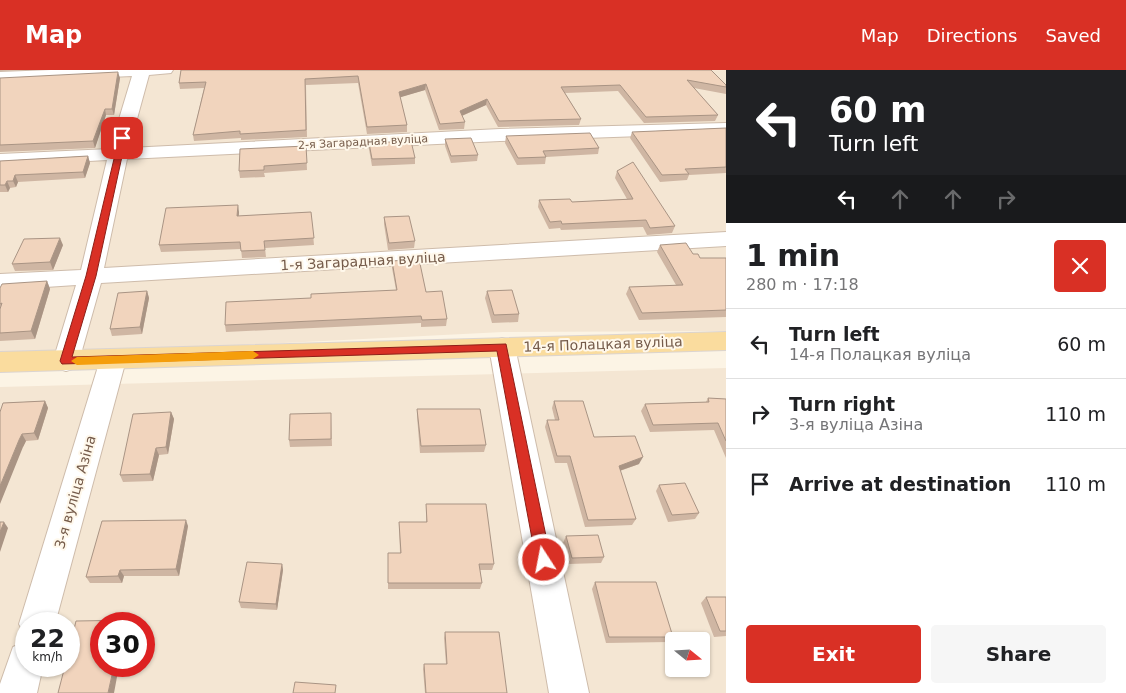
<!DOCTYPE html>
<meta charset="utf-8">
<style>
:root{--surface:#fff;--page:#f6f6f6;--text:#202124;--muted:#757577;--line:#e0e0e0;--accent:#d93025}
body{margin:0;font-family:"DejaVu Sans",sans-serif;background:var(--page);color:var(--text);height:100vh;display:flex;flex-direction:column;font-size:19px;white-space:nowrap}
*{box-sizing:border-box;margin:0}
p{font-size:16px;color:var(--muted)}
.icon{flex:none;width:28px;height:28px;fill:none;stroke:currentColor;stroke-width:2;stroke-linecap:round;stroke-linejoin:round}
.map{position:relative;flex:1;overflow:hidden}
.drawer{display:flex;flex-direction:column;background:var(--surface);width:400px}
.drawer>*{flex:none}
.hud{background:#202124;color:#fff;overflow:hidden}
.needle{width:32px;rotate:108deg}
.buttons{position:absolute;left:665px;top:562px;display:grid;gap:10px}
.buttons a{display:grid;place-items:center;width:45px;height:45px;border-radius:5px;background:var(--surface);box-shadow:0 1px 4px #0004;font-size:25px}
.speed{position:absolute;left:15px;top:542px;display:flex;gap:10px;font-size:25px;font-weight:700;text-align:center}
.speed>*{display:grid;place-content:center;width:65px;height:65px;border-radius:50%;background:var(--surface);box-shadow:0 1px 4px #0004;line-height:1}
.speed small{font-size:12px;font-weight:400}
.speed .limit{border:8px solid #d22;background:#fff;color:#111}
.pin{position:absolute;display:grid;place-items:center;width:42px;height:42px;color:#fff;margin:-21px;border-radius:10px;box-shadow:0 2px 8px #0006}
.me{position:absolute;width:55px;margin:-28px;rotate:349deg;stroke-linejoin:round;filter:drop-shadow(0 0 4px #0008)}
.turn{display:flex;align-items:center;gap:18px;height:105px;padding:0 20px;font-size:22px}
.turn .icon{width:65px;height:65px;stroke-width:2.5}
.turn b{display:block;font-size:35px;line-height:42px}
.lanes{display:flex;align-items:center;height:48px;padding:0 20px;background:#0003;justify-content:center;gap:25px;direction:ltr}
.lanes .off{opacity:.35}
.round{display:grid;place-items:center;flex:none;width:52px;height:52px;border-radius:5px;background:var(--page)}
.overview{display:flex;align-items:center;justify-content:space-between;height:85px;padding:0 20px}
h1{font-size:30px;font-weight:700;line-height:38px}
.cta{display:flex;gap:10px;margin-top:auto;padding:10px 20px}
.cta a{flex:1;height:58px;border-radius:5px;background:var(--accent);color:#fff;font-size:20px;font-weight:700;line-height:58px;text-align:center}
.cta a+a{background:var(--page);color:var(--text)}
ul{padding:0;list-style:none}
li{display:flex;align-items:center;gap:15px;height:70px;padding:0 20px;border-top:1px solid var(--line)}
li div{flex:1}
li b{display:block;font-size:19px}
li em{font-style:normal}
header{display:flex;align-items:center;gap:30px;box-sizing:border-box;height:70px;padding:0 25px;background:var(--accent);color:#fff}
header strong{font-size:24px}
nav{display:flex;gap:28px;margin-inline-start:auto;font-size:18px}
main{display:flex;flex:1;min-height:0}
.map>svg:first-child{display:block}
.residential{fill:#f4e6d3;fill-rule:evenodd}
.lines{fill:none;stroke-linecap:round;stroke-linejoin:round}
.minor-casing{stroke:#cebcab;stroke-width:2}
.major-casing{stroke:#dbd4d0;stroke-width:2}
.minor{fill:#fff;fill-rule:evenodd}
.major{fill:#fadc9e;fill-rule:evenodd}
.wall{fill:#cfb6a3}
.shaded-wall{fill:#a99484}
.building{fill:#f1d4bd;stroke:#a99484}
.route{fill:#d93025;stroke:#8d1f18}
.slow{fill:#f59e0b}
.labels{text-anchor:middle;dominant-baseline:central;stroke-width:4;stroke-linejoin:round;paint-order:stroke}
.far-street-label{font-size:11px;fill:#755b4a;stroke:#fff8eb}
.street-label{font-size:14px;fill:#755b4a;stroke:#fff8eb}
</style>
<header>
<strong>Map</strong>
<nav><a>Map</a><a>Directions</a><a>Saved</a></nav>
</header>
<main>
<div class="map">
<svg width="726" height="623" viewBox="0 0 726 623">
<rect width="100%" height="100%" fill="#fcf4e5"/>
<g class="residential">
<polygon points="0,0 726,0 726,261 503,262 0,287"/>
<path d="M726,298v325h-726v-306zM26,554h43v42h-43zM101,554h43v42h-43zM674,571h27v28h-27z"/>
</g>
<g class="lines">
<defs>
<g id="minor">
<polygon points="51,0 173,0 171,3 149,5 129,78 500,59 726,53 726,63 500,71 127,89 104,198 726,162 726,176 101,213 79,291 75,298 66,301 57,298 53,291 76,215 0,220 0,204 81,200 107,90 0,96 0,84 110,79 132,6 0,12 0,2"/>
<polygon points="502,268 511,271 515,277 589,623 549,623 489,277 493,271"/>
<polygon points="113,281 122,283 126,290 55,554 26,554 26,567 19,554 100,290 104,283"/>
<polygon points="26,571 26,596 43,596 37,623 0,623 0,614 13,577"/>
</g>
<polygon id="major" points="726,262 726,280 0,302 0,282"/>
</defs>
<use href="#minor" class="minor-casing"/>
<use href="#major" class="major-casing"/>
<use href="#minor" class="minor"/>
<use href="#major" class="major"/>
</g>
<g class="wall">
<polygon points="0,0 32,0 0,1"/>
<polygon points="181,0 711,0 726,15 726,24 694,18 718,45 715,51 644,53 618,21 565,23 581,49 579,55 498,57 486,35 462,46 465,52 464,59 439,60 425,20 400,27 407,55 407,62 367,64 358,13 306,15 307,67 241,70 241,68 194,71 193,65 204,18 180,19 179,13"/>
<polygon points="0,8 120,8 114,45 106,45 95,78 0,82"/>
<polygon points="726,58 726,103 689,105 687,110 660,112 630,68 632,62"/>
<polygon points="506,66 599,78 598,84 546,87 545,94 517,95 505,73"/>
<polygon points="445,69 478,85 477,91 451,93 445,76"/>
<polygon points="369,73 415,88 415,94 372,96 369,79"/>
<polygon points="306,76 307,100 264,103 265,107 240,108 239,101"/>
<polygon points="88,86 90,93 85,108 18,112 16,117 10,118 8,122 0,122 0,91"/>
<polygon points="617,101 675,156 672,163 647,165 643,157 561,160 560,158 549,159 538,137 539,130 572,132 627,129 615,108"/>
<polygon points="239,142 239,146 311,142 314,175 265,178 266,187 242,188 241,179 161,182 159,175"/>
<polygon points="384,147 415,171 414,178 388,180 384,154"/>
<polygon points="63,175 53,200 15,201 12,194"/>
<polygon points="660,175 693,184 700,188 726,188 726,247 639,250 626,224 629,217 676,215 657,182"/>
<polygon points="392,191 426,222 447,249 446,256 421,257 421,253 226,262 225,255 311,228 396,220 392,198"/>
<polygon points="47,211 50,219 35,269 0,271 0,218"/>
<polygon points="147,221 149,228 142,264 112,266 110,259"/>
<polygon points="487,221 519,244 518,252 492,253 485,228"/>
<polygon points="708,328 726,329 726,388 714,360 650,362 641,341 645,334 706,332"/>
<polygon points="45,331 48,338 38,370 26,371 23,377 3,333"/>
<polygon points="554,331 594,367 639,394 620,401 636,449 632,455 585,457 567,393 555,393 545,357 547,350 555,350 552,338"/>
<polygon points="417,339 486,375 484,382 420,383 417,346"/>
<polygon points="171,342 174,349 168,384 159,385 153,411 123,412 120,405"/>
<polygon points="331,343 332,376 290,377 289,370"/>
<polygon points="659,415 699,443 695,449 668,452 656,421"/>
<polygon points="426,434 494,494 492,500 480,500 482,513 480,519 388,519 388,483 400,483 399,452 426,452"/>
<polygon points="188,456 179,506 124,506 122,513 90,513 86,507"/>
<polygon points="566,466 604,487 601,493 569,494 563,473"/>
<polygon points="282,494 283,500 277,540 241,538 239,532"/>
<polygon points="595,512 673,567 669,572 606,573 592,519"/>
<polygon points="706,527 726,527 726,566 714,567 701,533"/>
<polygon points="445,562 507,623 425,623 423,599 424,594 446,594 444,568"/>
</g>
<g class="shaded-wall">
<polygon points="118,2 120,8 114,45 112,39"/>
<polygon points="426,14 425,20 398,28 399,22"/>
<polygon points="487,29 486,35 459,47 460,41"/>
<polygon points="105,39 106,45 95,78 93,71"/>
<polygon points="88,86 90,93 85,108 83,102"/>
<polygon points="15,105 18,112 16,117 13,111"/>
<polygon points="7,111 10,118 8,122 5,115"/>
<polygon points="238,135 239,142 238,153 237,146"/>
<polygon points="60,168 63,175 53,200 50,192"/>
<polygon points="47,211 50,219 35,269 31,261"/>
<polygon points="147,221 149,228 142,264 140,257"/>
<polygon points="45,331 48,338 38,370 34,363"/>
<polygon points="171,342 174,349 168,384 166,377"/>
<polygon points="22,364 26,371 23,377 0,434 0,416 19,370"/>
<polygon points="156,378 159,385 153,411 150,404"/>
<polygon points="643,387 639,394 616,402 619,396"/>
<polygon points="186,450 188,456 179,506 176,499"/>
<polygon points="4,452 8,458 0,482 0,462"/>
<polygon points="282,494 283,500 277,540 276,534"/>
<polygon points="120,500 124,506 122,513 118,506"/>
<polygon points="114,596 119,596 114,623 108,623"/>
</g>
<g class="building">
<polygon points="181,0 711,0 726,15 726,17 687,10 718,45 646,47 620,15 561,17 581,49 499,51 487,29 460,41 465,52 440,54 426,14 399,22 407,55 367,57 358,6 305,9 306,60 240,64 240,61 193,65 206,12 179,13"/>
<polygon points="118,2 112,39 105,39 93,71 0,75 0,8"/>
<polygon points="726,58 726,97 685,99 689,104 662,105 632,62"/>
<polygon points="590,63 599,78 543,81 546,87 518,88 506,66"/>
<polygon points="471,68 478,85 451,86 445,69"/>
<polygon points="411,71 415,88 372,89 369,73"/>
<polygon points="306,76 307,93 264,96 264,100 239,101 240,79"/>
<polygon points="88,86 83,102 15,105 13,111 7,111 5,115 0,115 0,91"/>
<polygon points="633,92 675,156 650,158 646,150 562,154 561,151 550,152 539,130 570,129 572,132 633,129 617,101"/>
<polygon points="238,135 237,146 311,142 314,168 264,171 265,180 241,181 240,172 159,175 166,138"/>
<polygon points="409,146 415,171 389,173 384,147"/>
<polygon points="60,168 50,192 12,194 24,169"/>
<polygon points="686,173 693,184 698,184 700,188 726,188 726,240 642,243 629,217 683,215 660,175"/>
<polygon points="419,189 426,222 442,221 447,249 422,250 421,246 225,255 226,232 311,228 311,224 397,220 392,191"/>
<polygon points="47,211 31,261 0,263 0,239 2,233 0,234 0,218 2,214"/>
<polygon points="512,220 519,244 494,245 487,221"/>
<polygon points="147,221 140,257 110,259 118,223"/>
<polygon points="708,328 726,329 726,371 718,353 653,355 645,334 709,332"/>
<polygon points="45,331 34,363 22,364 19,370 0,416 0,342 3,333"/>
<polygon points="554,331 583,331 594,367 635,366 643,387 619,396 636,449 588,450 570,386 557,386 547,350 559,350"/>
<polygon points="417,339 480,339 486,375 421,376"/>
<polygon points="171,342 166,377 156,378 150,404 120,405 133,344"/>
<polygon points="331,343 331,369 289,370 290,344"/>
<polygon points="685,413 699,443 672,445 659,415"/>
<polygon points="426,434 486,434 494,494 479,494 482,513 388,513 388,483 401,483 399,452 427,452"/>
<polygon points="186,450 176,499 120,500 118,506 86,507 102,451"/>
<polygon points="0,452 4,452 0,462"/>
<polygon points="598,465 604,487 572,488 566,466"/>
<polygon points="247,492 282,494 276,534 239,532"/>
<polygon points="595,512 656,512 673,567 609,567"/>
<polygon points="706,527 726,527 726,561 720,561"/>
<polygon points="137,550 136,554 101,554 101,596 114,596 108,623 58,623 65,596 69,596 69,580 76,551"/>
<polygon points="445,562 499,562 507,623 426,623 424,594 447,594"/>
<polygon points="295,612 336,615 335,623 293,623"/>
</g>
<polygon class="route" points="122,66 126,68 96,206 72,287 506,274 551,490 548,494 544,496 539,494 536,490 497,281 62,294 60,291 86,206 119,68"/>
<polygon class="slow" points="253,281 259,285 253,289 77,295 71,291 77,287"/>
<g class="labels">
<g class="far-street-label">
<text transform="translate(363 72) rotate(-3)">2-я Загарадная вуліца</text>
</g>
<g class="street-label">
<text transform="translate(363 191) rotate(-3)">1-я Загарадная вуліца</text>
<text transform="translate(603 274) rotate(-2)">14-я Полацкая вуліца</text>
<text transform="translate(75 422) rotate(-74)">3-я вуліца Азіна</text>
</g>
</g>
</svg>
<div class="buttons">
<a><svg class="needle" viewBox="-14 -14 28 28"><path d="M0-13l5 13h-10z" fill="#e53935"/><path d="M0 13l5-13h-10z" fill="#757577"/></svg></a>
</div>
<div class="speed"><div>22<small>km/h</small></div><div class="limit">30</div></div>
<div class="pin" style="left:122px;top:68px;background:#d93025"><svg class="icon" aria-label="arrive" viewBox="0 0 24 24"><path d="M6 21V4h12l-3 4 3 4H6"/></svg></div>
<svg class="me" style="left:544px;top:490px" viewBox="-20 -20 40 40"><circle r="17" fill="#d93025" stroke="#fff" stroke-width="3"/><path d="M0-11L8 9 0 5-8 9z" fill="#fff"/></svg>
</div>
<section class="drawer">
<div class="hud">
<div class="turn"><svg class="icon" aria-label="left" viewBox="0 0 24 24"><path d="M17 20v-9H6M10 6l-5 5 5 5"/></svg><div><b>60 m</b>Turn left</div></div>
<div class="lanes"><svg class="icon" aria-label="left" viewBox="0 0 24 24"><path d="M17 20v-9H6M10 6l-5 5 5 5"/></svg><svg class="icon off" aria-label="ahead" viewBox="0 0 24 24"><path d="M12 20V5M6 11l6-6 6 6"/></svg><svg class="icon off" aria-label="ahead" viewBox="0 0 24 24"><path d="M12 20V5M6 11l6-6 6 6"/></svg><svg class="icon off" aria-label="right" viewBox="0 0 24 24"><path d="M7 20v-9h11M14 6l5 5-5 5"/></svg></div>
</div>
<div class="overview"><div><h1>1 min</h1><p>280 m · 17:18</p></div><a class="round" style="background:#d93025;color:#fff"><svg class="icon" aria-label="close" viewBox="0 0 24 24"><path d="M6 6l12 12M18 6L6 18"/></svg></a></div>
<ul>
<li><svg class="icon" aria-label="left" viewBox="0 0 24 24"><path d="M17 20v-9H6M10 6l-5 5 5 5"/></svg><div><b>Turn left</b><p>14-я Полацкая вуліца</p></div><em>60 m</em></li>
<li><svg class="icon" aria-label="right" viewBox="0 0 24 24"><path d="M7 20v-9h11M14 6l5 5-5 5"/></svg><div><b>Turn right</b><p>3-я вуліца Азіна</p></div><em>110 m</em></li>
<li><svg class="icon" aria-label="arrive" viewBox="0 0 24 24"><path d="M6 21V4h12l-3 4 3 4H6"/></svg><div><b>Arrive at destination</b></div><em>110 m</em></li>
</ul>
<div class="cta"><a>Exit</a><a>Share</a></div>
</section>
</main>
